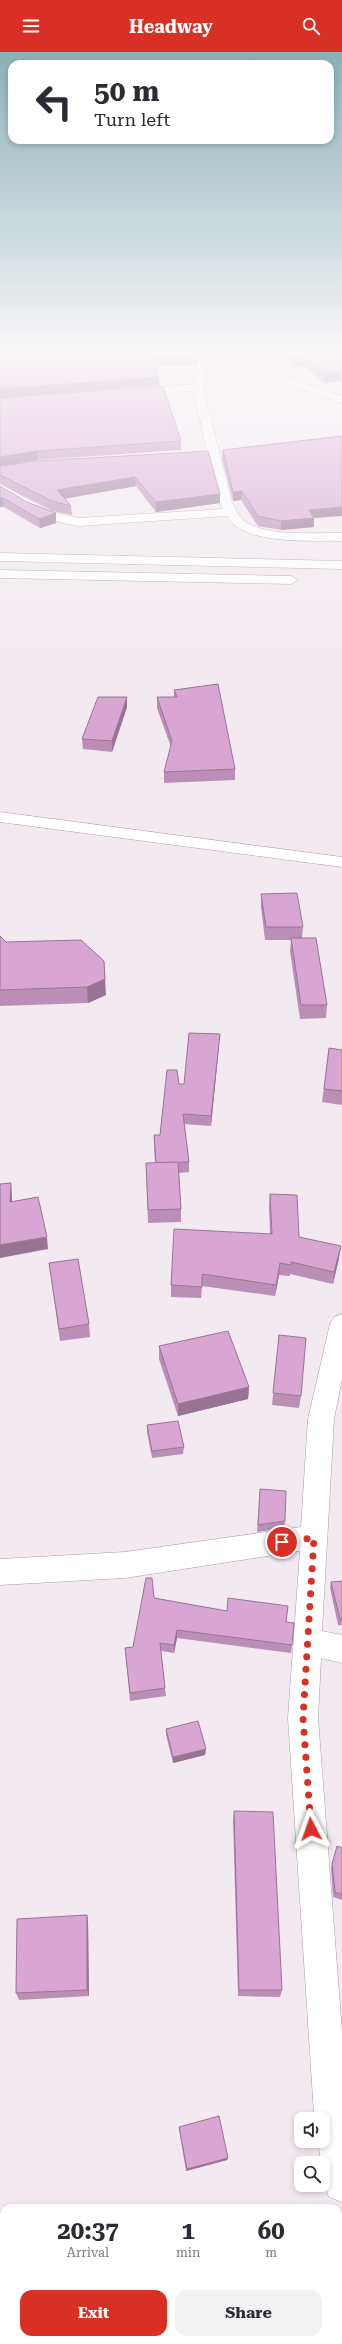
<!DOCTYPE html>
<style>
:root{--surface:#fff;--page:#f2f2f3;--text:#2b2b33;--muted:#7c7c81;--accent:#d93025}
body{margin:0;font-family:"Roboto Serif",serif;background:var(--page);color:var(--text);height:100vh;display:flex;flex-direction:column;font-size:15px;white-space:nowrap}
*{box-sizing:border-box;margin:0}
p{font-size:13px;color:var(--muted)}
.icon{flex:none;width:22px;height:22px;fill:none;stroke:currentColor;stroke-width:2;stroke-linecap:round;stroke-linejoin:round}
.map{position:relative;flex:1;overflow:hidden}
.side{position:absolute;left:0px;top:2152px;width:342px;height:140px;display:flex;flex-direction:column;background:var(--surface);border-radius:12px 12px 0 0;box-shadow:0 2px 6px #0003}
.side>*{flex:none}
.guide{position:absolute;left:8px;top:8px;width:326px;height:84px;border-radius:12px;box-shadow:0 2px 6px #0003;background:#fff;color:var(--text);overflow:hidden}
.controls{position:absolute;left:294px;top:2060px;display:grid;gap:8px}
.controls a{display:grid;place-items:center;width:36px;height:36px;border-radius:8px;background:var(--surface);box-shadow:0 2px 6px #0003;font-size:20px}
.pin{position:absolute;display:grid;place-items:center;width:34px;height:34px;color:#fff;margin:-17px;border:2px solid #fff;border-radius:50%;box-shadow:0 1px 4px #0007}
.me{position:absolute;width:44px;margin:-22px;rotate:356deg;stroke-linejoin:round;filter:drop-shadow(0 0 3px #0008)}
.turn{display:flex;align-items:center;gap:14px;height:84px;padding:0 20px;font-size:18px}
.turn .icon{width:52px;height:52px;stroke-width:2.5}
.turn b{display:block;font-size:28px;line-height:34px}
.eta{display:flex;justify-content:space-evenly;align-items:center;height:68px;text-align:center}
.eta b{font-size:24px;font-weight:700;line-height:28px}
.action{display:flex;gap:8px;margin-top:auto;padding:8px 20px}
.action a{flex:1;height:46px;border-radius:12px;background:var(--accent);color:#fff;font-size:16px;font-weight:700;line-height:46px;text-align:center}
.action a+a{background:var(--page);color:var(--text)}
header{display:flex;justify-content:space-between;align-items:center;height:52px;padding:0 20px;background:var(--accent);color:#fff;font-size:18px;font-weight:700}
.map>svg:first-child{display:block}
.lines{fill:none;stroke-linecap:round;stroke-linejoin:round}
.minor-casing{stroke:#a7a0a6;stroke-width:1}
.tertiary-casing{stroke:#a7a0a6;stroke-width:1}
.minor{fill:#fff;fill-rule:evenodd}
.tertiary{fill:#fff;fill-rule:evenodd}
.wall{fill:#bb8fb5}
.shaded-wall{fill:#987494}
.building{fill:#d9a6d3;stroke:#987494}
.route{stroke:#d93025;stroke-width:7;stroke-dasharray:0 12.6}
</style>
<header><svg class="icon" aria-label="menu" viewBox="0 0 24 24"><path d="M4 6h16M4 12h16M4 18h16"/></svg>Headway<svg class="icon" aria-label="search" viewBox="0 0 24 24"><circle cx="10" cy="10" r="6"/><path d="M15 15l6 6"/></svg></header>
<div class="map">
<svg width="342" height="2292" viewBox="0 0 342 2292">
<rect width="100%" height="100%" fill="#f2eaf0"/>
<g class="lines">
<defs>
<g id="minor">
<path d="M207,296h13l5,4 117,-4v6l-111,3 111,39v7l-119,-42 -9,-8 -4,3 -7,31 29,116c3,5 6,12 10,16 21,19 73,13 100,14v8c-31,-1 -98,5 -115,-25l-148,10c-30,-4 -54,-17 -79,-33v-9l52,28 27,6 144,-9 -3,-6 -27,-112 -59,4 -5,-3 5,-3 59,-5 7,-29z"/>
<polygon points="0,760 342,805 342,815 0,770"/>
<polygon points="342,1262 342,1327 334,1367 322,1579 342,1583 342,1611 321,1606 318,1666 342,1980 342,2150 329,2145 324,2132 323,2111 321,2111 318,2089 323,2089 323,2067 314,2067 314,2062 288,1666 300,1499 125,1526 0,1533 0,1507 125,1500 301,1475 308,1367 330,1272 334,1265"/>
</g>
<g id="tertiary">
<polygon points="0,501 342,509 342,517 0,509"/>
<polygon points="0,518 291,524 298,528 291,532 0,526"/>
</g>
</defs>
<use href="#minor" class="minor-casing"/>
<use href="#tertiary" class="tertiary-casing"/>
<use href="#minor" class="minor"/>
<use href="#tertiary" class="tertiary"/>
</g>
<g class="wall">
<polygon points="0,296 205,296 199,302 196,313 156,314 159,325 159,333 8,345 163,334 181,389 181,398 38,408 0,414"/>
<polygon points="276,296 316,296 277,297"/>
<polygon points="342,296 342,331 340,329 324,331 305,314 292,315 284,305 284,297"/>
<polygon points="223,398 314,466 314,475 281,478 258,474 241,448 233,449 222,407"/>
<polygon points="208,399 220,451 156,460 136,434 65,446 71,454 72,463 53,459 0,432 0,414"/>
<polygon points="0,434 27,450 56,461 56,471 40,476 4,455"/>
<polygon points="174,638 235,717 235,728 164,731 164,720 171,695 157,656 157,645 174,645"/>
<polygon points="127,645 127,655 112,700 83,697 82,687"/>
<polygon points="261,842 303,875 302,886 327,953 326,966 300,967 290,899 291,888 265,888 261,855"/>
<polygon points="0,884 6,890 106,943 88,951 0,954"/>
<polygon points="219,993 211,1074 184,1072 189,1110 189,1120 179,1121 181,1157 181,1170 148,1171 146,1111 155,1111 154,1093 154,1083 160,1083 179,1032 184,1032"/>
<polygon points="329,996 342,998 342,1053 322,1050"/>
<polygon points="270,1142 299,1185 339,1206 333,1232 290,1222 290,1224 279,1223 275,1244 202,1234 201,1246 171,1245 171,1233 270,1182 269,1154"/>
<polygon points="49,1211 89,1272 90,1285 60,1289"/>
<polygon points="279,1283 301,1344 299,1356 272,1353"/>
<polygon points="159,1294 249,1335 248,1347 178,1364 159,1307"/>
<polygon points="147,1373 184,1395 183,1402 152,1406 147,1380"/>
<polygon points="260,1437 285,1469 284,1476 257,1480"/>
<polygon points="342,1529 342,1573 338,1573 330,1536 331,1530"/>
<polygon points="154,1546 286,1570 292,1593 291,1601 177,1586 174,1601 161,1599 165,1636 166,1644 130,1649 125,1596 133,1595"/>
<polygon points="166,1677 206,1697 205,1703 173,1711 166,1683"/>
<polygon points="234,1759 282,1938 280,1945 238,1944 233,1768"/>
<polygon points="337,1794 342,1796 342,1848 333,1845 331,1816"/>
<polygon points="87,1863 88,1870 89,1944 19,1948 16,1941"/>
<polygon points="179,2075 228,2106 227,2108 186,2119 179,2077"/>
</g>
<g class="shaded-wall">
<polygon points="199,296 205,296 199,302 196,313 196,305"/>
<polygon points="306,306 305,314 292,315 293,307"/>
<polygon points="341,320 340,329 324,331 324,323"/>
<polygon points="159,325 159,333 0,346 0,337"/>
<polygon points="37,399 38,408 0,414 0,405"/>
<polygon points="135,425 136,434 58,448 57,438"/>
<polygon points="242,439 241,448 233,449 233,440"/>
<polygon points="220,442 220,451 156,460 156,450"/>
<polygon points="0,446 3,446 4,455 0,455"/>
<polygon points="342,455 342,464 314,466 314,475 281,478 281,469 309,458"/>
<polygon points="56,461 56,471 40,476 39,467"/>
<polygon points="127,645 127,655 112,700 112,689"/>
<polygon points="104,909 106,943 88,951 87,935"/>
<polygon points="220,982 219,993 211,1074 211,1064"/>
<polygon points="11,1131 12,1144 12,1162 10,1150"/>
<polygon points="47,1185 48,1197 0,1206 0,1193"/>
<polygon points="341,1194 339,1206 333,1232 334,1220"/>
<polygon points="280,1211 279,1223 275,1244 276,1233"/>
<polygon points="249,1335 248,1347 178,1364 178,1352"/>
<polygon points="177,1578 177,1586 174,1601 174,1593"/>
<polygon points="206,1697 205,1703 173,1711 173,1705"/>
<polygon points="87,1863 88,1870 89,1944 87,1938"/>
<polygon points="228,2106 227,2108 186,2119 187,2117"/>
</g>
<g class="building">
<polygon points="0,296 199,296 196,305 153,306 159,325 0,337"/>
<polygon points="326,296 342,296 342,321 341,320 324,323 306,306 293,307 284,297"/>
<polygon points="163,334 181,389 37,399 0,405 0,346"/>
<polygon points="342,384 342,455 309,458 314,466 281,469 258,464 242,439 233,440 223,398"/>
<polygon points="208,399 220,442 156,450 135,425 57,438 71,454 52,449 0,423 0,414 38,409"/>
<polygon points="0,434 27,450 56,461 39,467 3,446 0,446"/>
<polygon points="218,632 235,717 164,720 172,689 157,645 177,645 174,638"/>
<polygon points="98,645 127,645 112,689 82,687"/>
<polygon points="297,841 303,875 266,875 261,842"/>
<polygon points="0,884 6,890 81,888 104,909 105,927 87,935 0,938"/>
<polygon points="291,886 316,886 327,953 301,953"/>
<polygon points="189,981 220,982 211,1064 183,1062 189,1110 156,1111 154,1083 160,1083 167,1018 177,1018 179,1032 184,1032"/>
<polygon points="329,996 342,998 342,1039 324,1037"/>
<polygon points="178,1110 181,1157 148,1158 146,1111"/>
<polygon points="11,1131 10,1150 38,1145 47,1185 0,1193 0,1132"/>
<polygon points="270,1142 297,1143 299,1185 341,1194 334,1220 291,1210 291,1213 280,1211 276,1233 202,1222 202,1235 171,1233 174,1177 272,1182"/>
<polygon points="78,1207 89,1272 59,1277 49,1211"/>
<polygon points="228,1279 249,1335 178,1352 159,1294"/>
<polygon points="279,1283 306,1286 301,1344 273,1341"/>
<polygon points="178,1369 184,1395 152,1399 147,1373"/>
<polygon points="260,1437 286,1439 285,1469 258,1473"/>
<polygon points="146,1526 152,1526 154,1546 227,1559 228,1546 288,1554 286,1570 294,1571 292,1593 177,1578 174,1593 160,1591 165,1636 130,1641 125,1596 133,1595"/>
<polygon points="342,1529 342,1567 340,1567 331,1530"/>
<polygon points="198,1669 206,1697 173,1705 166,1677"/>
<polygon points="234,1759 273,1760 282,1938 239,1938"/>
<polygon points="337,1794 342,1796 342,1843 335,1840 332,1812"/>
<polygon points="87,1863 87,1938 16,1941 17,1867"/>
<polygon points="219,2064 228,2106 187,2117 179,2075"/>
</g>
<linearGradient id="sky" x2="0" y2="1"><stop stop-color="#8ab1b8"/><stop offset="0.48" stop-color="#f9f6f8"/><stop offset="1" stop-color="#f9f6f8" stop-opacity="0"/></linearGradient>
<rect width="342" height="617" fill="url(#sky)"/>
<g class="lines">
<polyline class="route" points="282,1490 314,1486 303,1666 311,1777"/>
</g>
</svg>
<div class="controls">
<a><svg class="icon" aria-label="sound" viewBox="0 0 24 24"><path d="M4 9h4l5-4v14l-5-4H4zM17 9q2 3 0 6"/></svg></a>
<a><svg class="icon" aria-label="search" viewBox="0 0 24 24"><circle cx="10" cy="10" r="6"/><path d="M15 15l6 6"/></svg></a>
</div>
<div class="pin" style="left:282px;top:1490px;background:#d93025"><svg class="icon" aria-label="arrive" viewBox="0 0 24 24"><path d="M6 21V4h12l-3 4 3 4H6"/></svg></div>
<svg class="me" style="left:311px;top:1777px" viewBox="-20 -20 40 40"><path d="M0-17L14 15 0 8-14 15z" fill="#d93025" stroke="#fff" stroke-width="4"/></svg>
<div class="guide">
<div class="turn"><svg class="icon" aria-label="left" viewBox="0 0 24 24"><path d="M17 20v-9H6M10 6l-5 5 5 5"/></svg><div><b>50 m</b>Turn left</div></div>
</div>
<section class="side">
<div class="eta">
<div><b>20:37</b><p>Arrival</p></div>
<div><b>1</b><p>min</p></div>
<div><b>60</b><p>m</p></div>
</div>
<div class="action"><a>Exit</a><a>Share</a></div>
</section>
</div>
